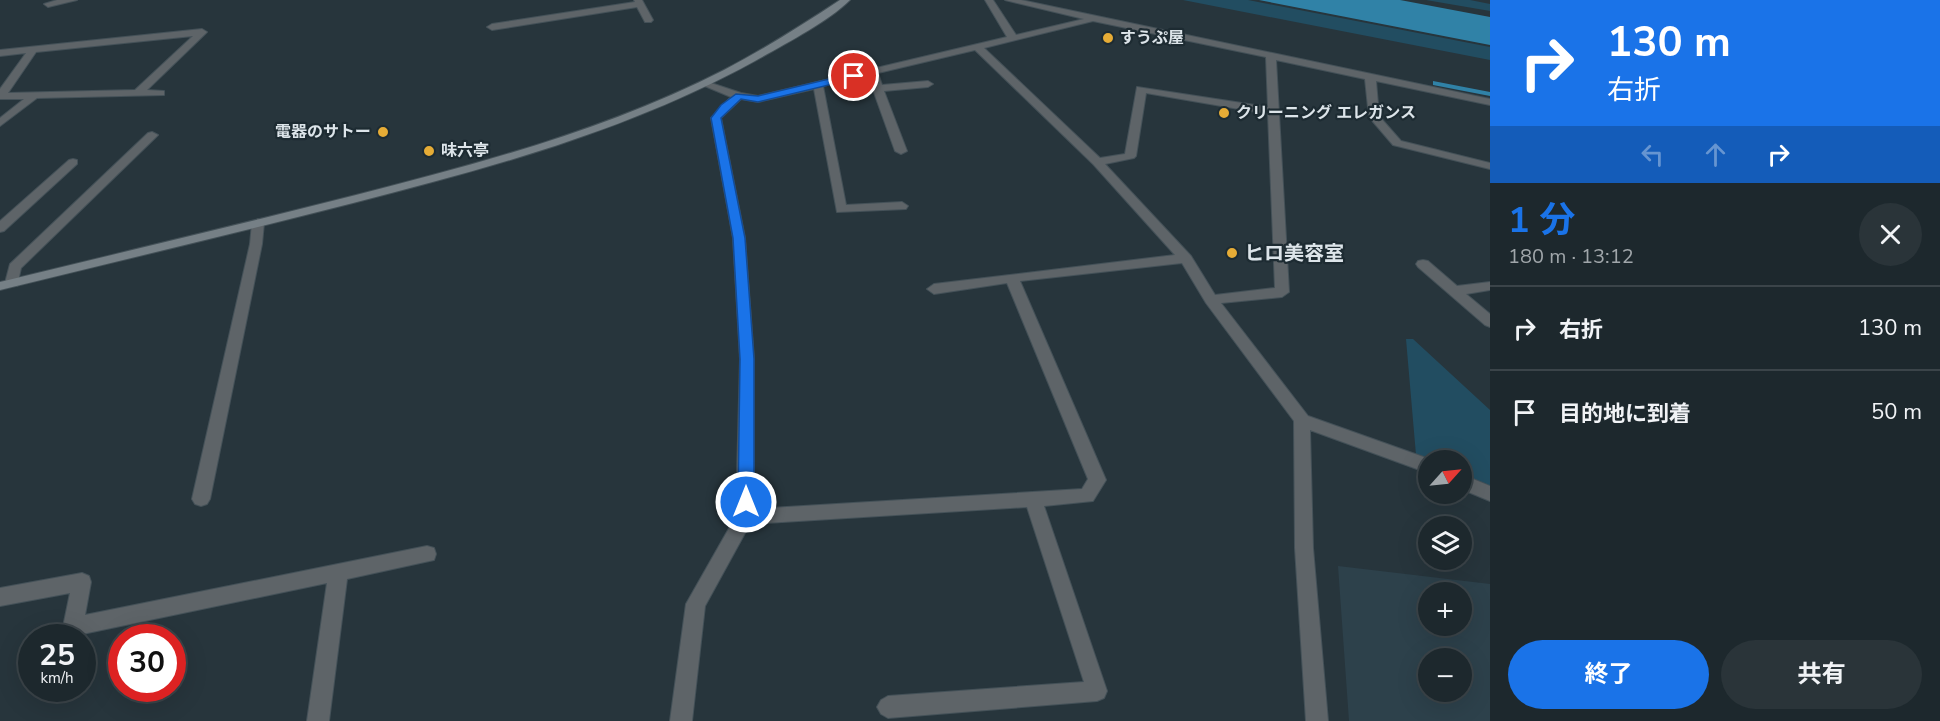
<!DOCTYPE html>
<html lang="ja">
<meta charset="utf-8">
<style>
:root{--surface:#1d282d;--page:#2a3439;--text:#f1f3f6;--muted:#a0a6aa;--line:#3b4449;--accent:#1a73e8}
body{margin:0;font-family:"Nunito Sans","Noto Sans JP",sans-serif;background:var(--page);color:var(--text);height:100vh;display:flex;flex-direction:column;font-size:22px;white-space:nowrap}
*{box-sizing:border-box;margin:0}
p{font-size:20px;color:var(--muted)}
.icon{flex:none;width:33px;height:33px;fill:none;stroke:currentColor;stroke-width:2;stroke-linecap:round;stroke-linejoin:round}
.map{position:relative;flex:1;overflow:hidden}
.side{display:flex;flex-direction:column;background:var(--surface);width:450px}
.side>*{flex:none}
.banner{background:#1a73e8;color:#fff;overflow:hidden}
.needle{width:39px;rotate:63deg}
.fabs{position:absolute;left:1418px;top:450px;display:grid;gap:12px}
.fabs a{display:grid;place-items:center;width:54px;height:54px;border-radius:50%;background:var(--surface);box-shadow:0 6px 24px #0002,0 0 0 2px var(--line);font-size:30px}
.speed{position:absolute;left:18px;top:624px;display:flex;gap:12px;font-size:30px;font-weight:700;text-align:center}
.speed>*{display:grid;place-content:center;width:78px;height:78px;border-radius:50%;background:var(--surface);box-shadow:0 6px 24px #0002,0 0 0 2px var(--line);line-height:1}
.speed small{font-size:15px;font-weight:400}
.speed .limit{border:9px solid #d22;background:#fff;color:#111}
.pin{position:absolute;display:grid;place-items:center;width:51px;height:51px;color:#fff;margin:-26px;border:3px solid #fff;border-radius:50%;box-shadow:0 2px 6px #0007}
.me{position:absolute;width:66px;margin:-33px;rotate:0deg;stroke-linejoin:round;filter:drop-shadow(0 0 4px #0008)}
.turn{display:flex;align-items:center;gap:21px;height:126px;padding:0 18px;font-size:27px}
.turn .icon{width:78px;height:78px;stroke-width:2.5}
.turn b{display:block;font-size:42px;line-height:51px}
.lanes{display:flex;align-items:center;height:57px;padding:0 18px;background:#0003;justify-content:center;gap:30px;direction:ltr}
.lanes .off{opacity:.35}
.round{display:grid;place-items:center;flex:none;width:63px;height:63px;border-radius:32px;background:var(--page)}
.head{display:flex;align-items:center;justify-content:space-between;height:102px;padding:0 18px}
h1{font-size:36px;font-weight:700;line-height:45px;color:var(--accent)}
.cta{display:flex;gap:12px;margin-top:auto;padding:12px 18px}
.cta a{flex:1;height:69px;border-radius:36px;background:var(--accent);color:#fff;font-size:24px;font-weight:700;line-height:69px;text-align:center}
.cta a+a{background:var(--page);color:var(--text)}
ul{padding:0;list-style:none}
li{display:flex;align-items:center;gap:18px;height:84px;padding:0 18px;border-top:2px solid var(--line)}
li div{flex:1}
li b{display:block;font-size:22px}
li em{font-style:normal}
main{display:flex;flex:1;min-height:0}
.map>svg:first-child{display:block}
.built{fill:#2d414b;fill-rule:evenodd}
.green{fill:#224d61}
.water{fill:#3082a7}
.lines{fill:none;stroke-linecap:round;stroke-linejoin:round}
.stream{fill:#3082a7;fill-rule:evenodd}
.street-casing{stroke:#445158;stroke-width:2}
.secondary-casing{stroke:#445158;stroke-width:2}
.street{fill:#5e6468;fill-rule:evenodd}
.secondary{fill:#768086;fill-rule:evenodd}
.route{fill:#1a73e8;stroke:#114b97;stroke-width:1.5}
.poi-dot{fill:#e6ac36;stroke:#1d2b32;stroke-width:2}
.labels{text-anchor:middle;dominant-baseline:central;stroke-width:4.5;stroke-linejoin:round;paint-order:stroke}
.far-poi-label{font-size:16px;font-weight:bold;fill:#dce4e9;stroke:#1d2b32;text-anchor:start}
.poi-label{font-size:20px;font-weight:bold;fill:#dce4e9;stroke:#1d2b32;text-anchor:start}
</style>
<main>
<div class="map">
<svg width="1490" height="721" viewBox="0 0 1490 721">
<rect width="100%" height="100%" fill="#27353c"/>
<path class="built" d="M1338,566l152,18v137h-141zM1428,592h33v34h-33zM1428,658h33v34h-33z"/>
<g class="green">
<polygon points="1183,0 1248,0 1490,47 1490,60"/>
<polygon points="1426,0 1470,0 1490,4 1490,11"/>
<polygon points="1406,339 1413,339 1490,410 1490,488 1461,475 1461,460 1428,460 1416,455"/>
</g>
<polygon class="water" points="1259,0 1400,0 1490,17 1490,45"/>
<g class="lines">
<polygon class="stream" points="1433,81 1490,92 1490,96 1433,85"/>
<defs>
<g id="street">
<polygon points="57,0 77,0 48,7 44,4"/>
<polygon points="634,0 642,0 653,20 651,22 645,22 637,7 492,30 487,27 492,24 635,2"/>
<path d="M985,0h8l23,35 68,-16 -79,-19h16l469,99v6l-114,-24 3,35 22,25 89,22v6l-97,-24 -24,-28 -4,-38 -89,-19 13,232 -7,5 -61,6 87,113 124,44h-4v13l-118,-43 3,118 15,173h-22l-11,-173 -1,-127 -88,-118 -24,-40 -162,18 86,199 -13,21 -49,5 63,185 -3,7 -7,3 -209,17 -7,-4 -4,-7 4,-7 7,-4 196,-14 -57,-175 -277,17 -45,82 -13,115h-22l16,-117 50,-88 4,-157 -7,-121 -22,-120 20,-21 -31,-13 5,-3 36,12 17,3 249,-59zM1093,21l173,36 2,50 -131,-20 -12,67 -25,4 -116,-110zM975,50l118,114 82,91 -241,29 -7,5 7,5 73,-11 81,196 -6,10 -328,20v-150l-9,-121 -24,-120 20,-19 17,3 56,-13 23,123 69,-3 2,-3 -6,-4 -56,3 -23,-119 45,-10 27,75 6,3 6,-3 -23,-60 44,-4 5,-3 -5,-3 -46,4 -4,-12zM1146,93l122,21 7,174 -60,7 -24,-39 -86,-92 29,-6 2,-2z"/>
<path d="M202,29l5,3 -2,2 -58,56 17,1v4l-127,3 -37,28v-8l24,-19h-24v-10l26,-36 -26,3v-6zM193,36l-58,54 -127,3 28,-41z"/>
<polygon points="152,132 158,135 156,137 21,268 17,286 7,286 5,283 10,264 148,133"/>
<polygon points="73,159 77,160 77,164 4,231 0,232 0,221 69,160"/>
<polygon points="258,219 264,223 262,244 210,499 207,504 201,506 195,504 192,499 250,244 252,223"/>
<polygon points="1423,260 1428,261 1457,286 1490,282 1490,290 1466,294 1490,314 1490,327 1485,325 1418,267 1416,264 1418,261"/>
<polygon points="1461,474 1490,486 1490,501 1461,489"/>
<polygon points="427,546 434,548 436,554 434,560 347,579 329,721 307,721 327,583 73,636 66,634 63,627 70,593 0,606 0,588 82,573 89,576 91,582 85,615"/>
</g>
<path id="secondary" d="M840,0h10c-22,22 -67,45 -95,61 -125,69 -265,107 -402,142 -117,30 -235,58 -353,87v-8c119,-29 238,-57 356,-87 125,-32 253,-66 368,-125 40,-21 78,-45 116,-70z"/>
</defs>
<use href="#street" class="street-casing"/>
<use href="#secondary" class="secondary-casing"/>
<use href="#street" class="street"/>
<use href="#secondary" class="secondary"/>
</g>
<polygon class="route" points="854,73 858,74 858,78 758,102 741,99 721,118 745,238 754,359 754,502 751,506 746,508 740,506 738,502 740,359 733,238 711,118 721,105 736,94 758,96"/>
<g class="poi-dot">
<circle cx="1108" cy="38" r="6"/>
<circle cx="1224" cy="113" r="6"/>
<circle cx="383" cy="132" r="6"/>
<circle cx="429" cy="151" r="6"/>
<circle cx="1232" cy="253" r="6"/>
</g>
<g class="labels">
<g class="far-poi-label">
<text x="1120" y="38">すうぷ屋</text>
<text x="1236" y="113">クリーニング エレガンス</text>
<text x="371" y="132" text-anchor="end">電器のサトー</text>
<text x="441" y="151">味六亭</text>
</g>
<g class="poi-label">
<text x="1244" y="253">ヒロ美容室</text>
</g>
</g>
</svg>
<div class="fabs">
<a><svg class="needle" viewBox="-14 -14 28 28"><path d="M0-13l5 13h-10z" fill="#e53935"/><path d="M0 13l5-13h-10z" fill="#a0a6aa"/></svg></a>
<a><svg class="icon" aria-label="layers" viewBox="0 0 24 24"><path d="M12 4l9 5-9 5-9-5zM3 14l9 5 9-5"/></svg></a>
<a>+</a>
<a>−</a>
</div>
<div class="speed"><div>25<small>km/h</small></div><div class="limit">30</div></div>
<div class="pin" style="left:854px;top:76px;background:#d93025"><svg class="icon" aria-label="arrive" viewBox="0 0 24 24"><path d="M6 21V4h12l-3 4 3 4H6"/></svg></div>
<svg class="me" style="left:746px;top:502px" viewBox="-20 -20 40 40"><circle r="17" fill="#1a73e8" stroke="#fff" stroke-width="3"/><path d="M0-11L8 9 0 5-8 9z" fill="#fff"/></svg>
</div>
<section class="side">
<div class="banner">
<div class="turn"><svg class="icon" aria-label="right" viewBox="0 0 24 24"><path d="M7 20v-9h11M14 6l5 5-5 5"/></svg><div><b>130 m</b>右折</div></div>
<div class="lanes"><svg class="icon off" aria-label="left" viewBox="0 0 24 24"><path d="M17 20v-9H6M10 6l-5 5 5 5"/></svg><svg class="icon off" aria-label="ahead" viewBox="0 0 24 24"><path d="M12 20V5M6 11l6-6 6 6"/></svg><svg class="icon" aria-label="right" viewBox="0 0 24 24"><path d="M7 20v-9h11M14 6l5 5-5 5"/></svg></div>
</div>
<div class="head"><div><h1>1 分</h1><p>180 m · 13:12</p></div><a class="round"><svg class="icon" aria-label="close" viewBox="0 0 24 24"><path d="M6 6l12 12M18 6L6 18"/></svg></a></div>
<ul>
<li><svg class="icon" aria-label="right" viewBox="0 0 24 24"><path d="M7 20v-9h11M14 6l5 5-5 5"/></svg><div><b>右折</b></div><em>130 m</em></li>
<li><svg class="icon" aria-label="arrive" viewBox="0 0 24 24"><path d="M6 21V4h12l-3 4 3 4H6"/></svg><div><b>目的地に到着</b></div><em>50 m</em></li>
</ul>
<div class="cta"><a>終了</a><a>共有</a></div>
</section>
</main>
